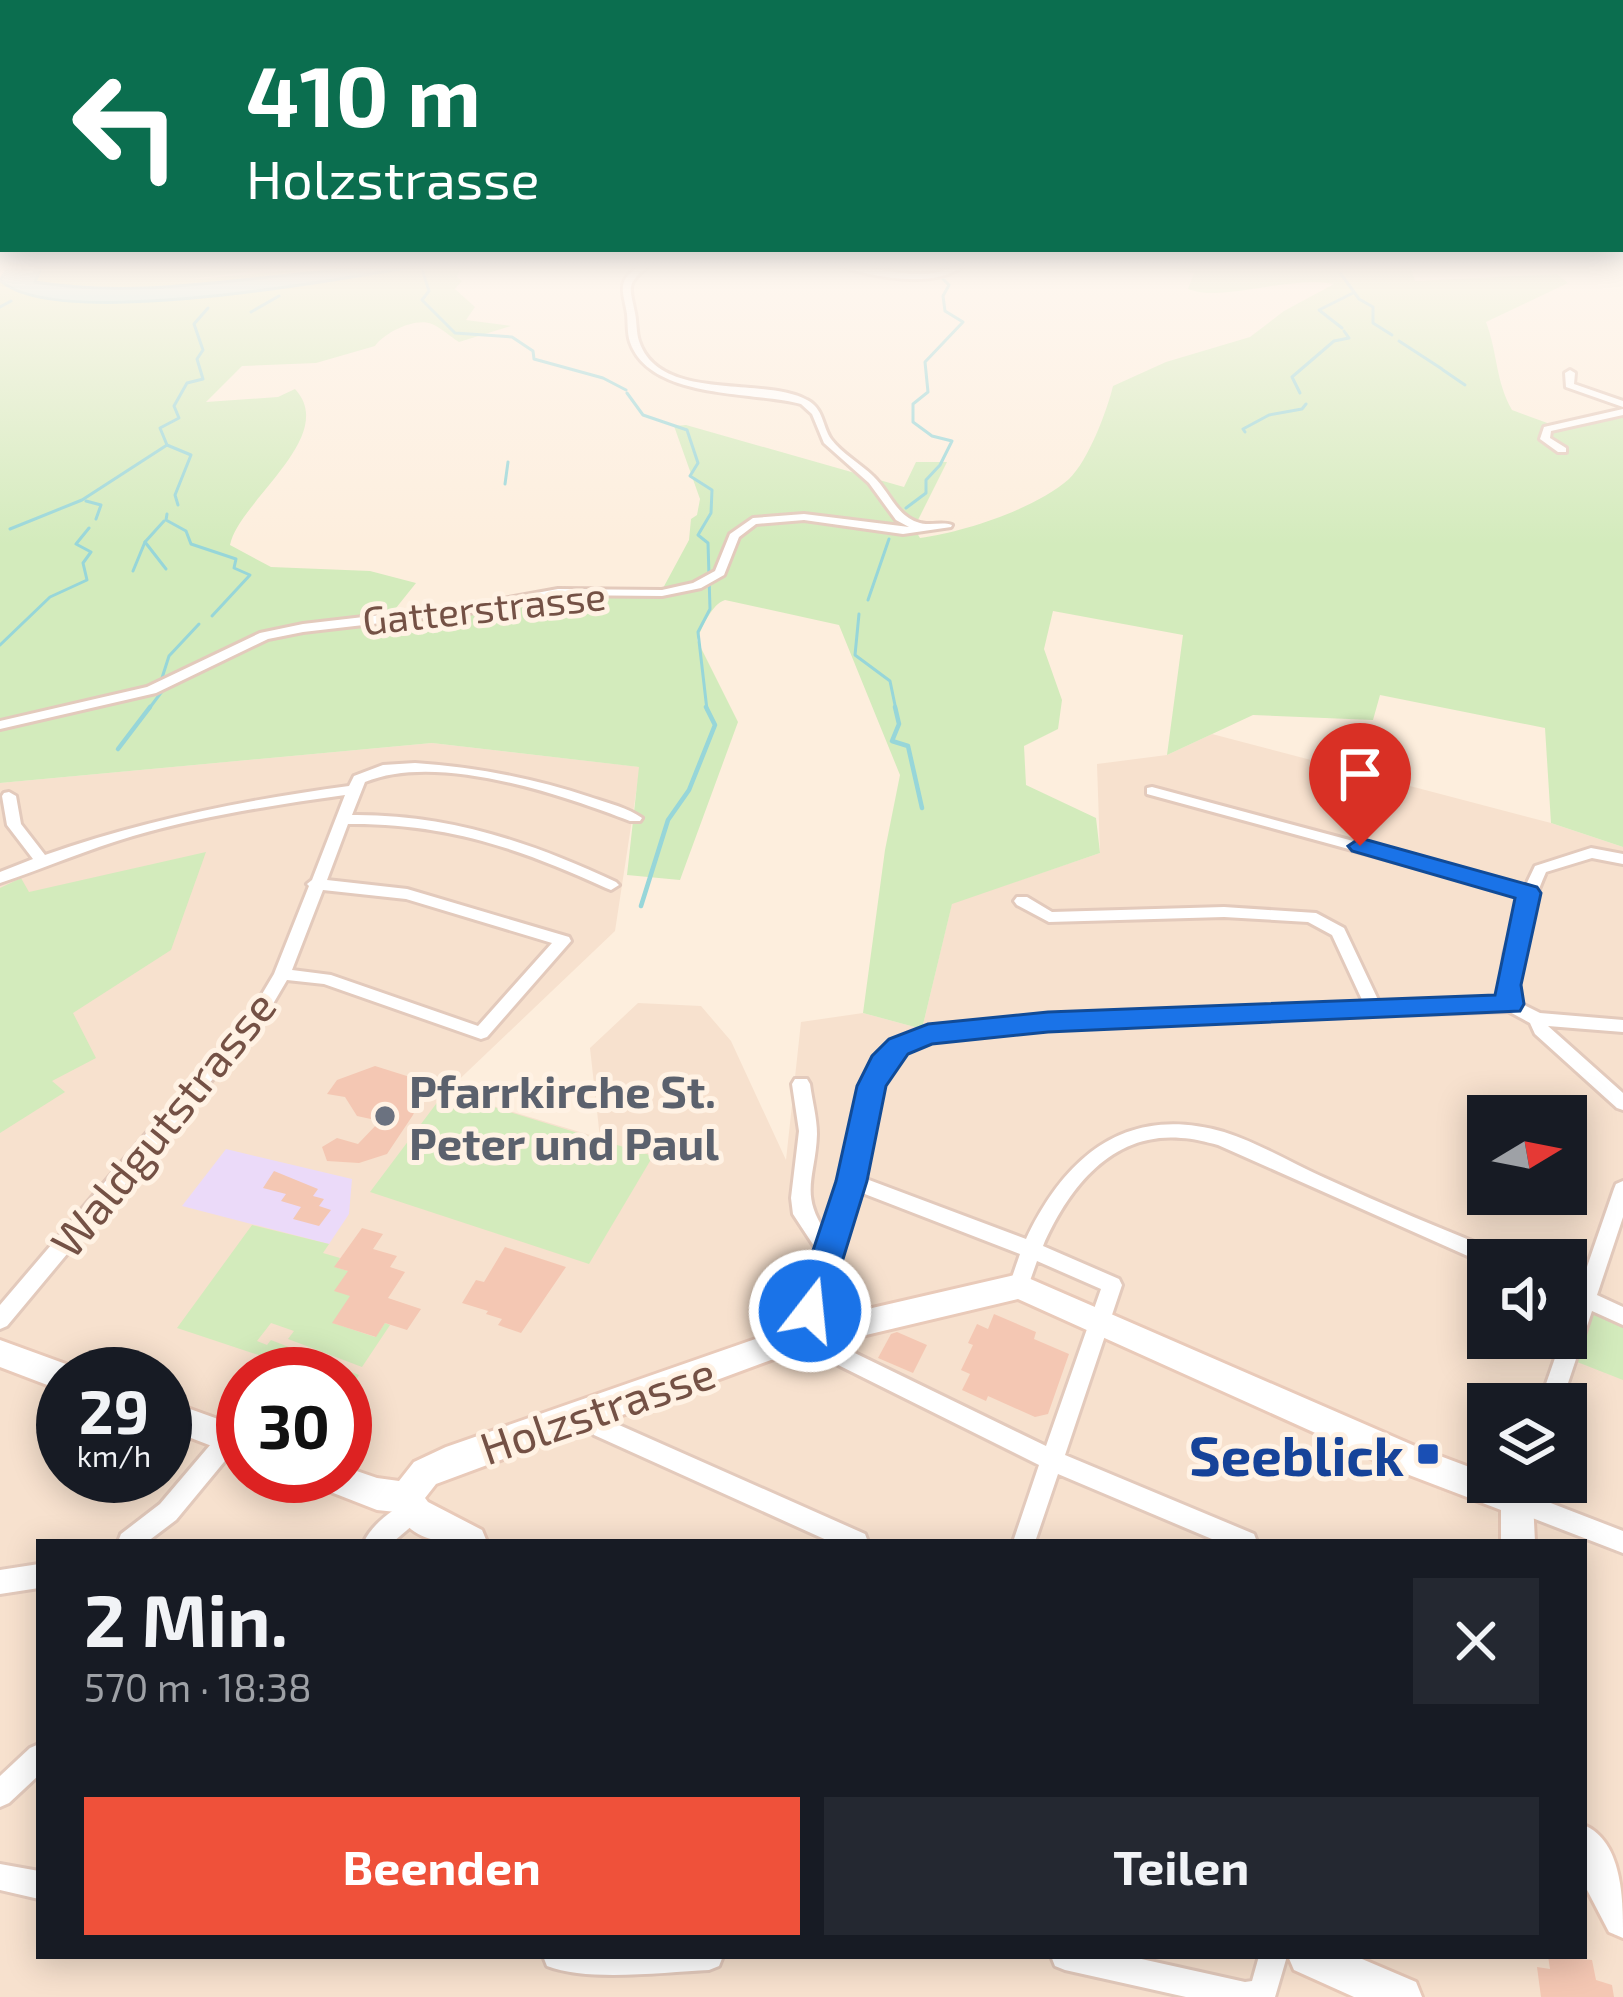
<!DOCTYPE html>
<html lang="de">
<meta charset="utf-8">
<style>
:root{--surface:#171b24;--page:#242831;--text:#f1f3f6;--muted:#9ea1a6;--accent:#ef513a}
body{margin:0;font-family:"Exo 2",sans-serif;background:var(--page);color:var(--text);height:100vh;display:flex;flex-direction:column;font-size:45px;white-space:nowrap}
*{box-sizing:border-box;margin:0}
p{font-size:39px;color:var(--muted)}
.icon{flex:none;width:66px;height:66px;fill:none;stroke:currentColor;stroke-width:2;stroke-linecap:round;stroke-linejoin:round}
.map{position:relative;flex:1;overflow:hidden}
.sheet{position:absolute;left:36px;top:1539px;width:1551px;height:420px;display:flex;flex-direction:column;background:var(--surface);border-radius:0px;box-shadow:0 6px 30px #0003}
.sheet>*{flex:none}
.hud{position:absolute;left:0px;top:0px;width:1623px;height:252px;box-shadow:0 6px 30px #0003;background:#0b6e4f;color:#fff;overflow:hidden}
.needle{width:78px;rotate:80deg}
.fabs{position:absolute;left:1467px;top:1095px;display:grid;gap:24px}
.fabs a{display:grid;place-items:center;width:120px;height:120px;border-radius:0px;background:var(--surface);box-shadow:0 6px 30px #0003;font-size:60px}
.speed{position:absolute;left:36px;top:1347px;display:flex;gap:24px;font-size:60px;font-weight:700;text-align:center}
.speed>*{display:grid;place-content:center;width:156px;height:156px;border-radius:50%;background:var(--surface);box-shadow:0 6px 30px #0003;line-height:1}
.speed small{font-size:30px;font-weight:400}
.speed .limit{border:18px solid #d22;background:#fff;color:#111}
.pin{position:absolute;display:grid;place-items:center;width:102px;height:102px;color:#fff;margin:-123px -51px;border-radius:50% 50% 50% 0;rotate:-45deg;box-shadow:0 0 12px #0007}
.pin .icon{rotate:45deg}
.me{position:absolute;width:132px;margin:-66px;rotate:16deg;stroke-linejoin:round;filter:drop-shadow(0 0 9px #0008)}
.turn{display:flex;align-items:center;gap:42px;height:252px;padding:0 48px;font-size:54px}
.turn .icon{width:156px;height:156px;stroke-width:2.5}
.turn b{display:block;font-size:84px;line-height:102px}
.round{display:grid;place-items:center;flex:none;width:126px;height:126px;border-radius:0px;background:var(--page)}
.head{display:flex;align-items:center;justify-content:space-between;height:204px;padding:0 48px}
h1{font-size:72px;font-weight:700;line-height:90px}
.action{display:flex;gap:24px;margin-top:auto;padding:24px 48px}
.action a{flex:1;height:138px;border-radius:0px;background:var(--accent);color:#fff;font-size:48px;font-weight:700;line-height:138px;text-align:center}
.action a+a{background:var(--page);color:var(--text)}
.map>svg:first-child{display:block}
.residential{fill:#f7e1ce;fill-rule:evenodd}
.education{fill:#ebdaf9}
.green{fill:#d3ebbc}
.water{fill:#b1e5e7;stroke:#97d6d9;stroke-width:3}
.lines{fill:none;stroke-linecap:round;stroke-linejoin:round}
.stream-far1{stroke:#97d6d9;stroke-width:3}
.stream{stroke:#97d6d9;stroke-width:4.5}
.building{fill:#f4c7b3}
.street-casing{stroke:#e3cabc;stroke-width:6}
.secondary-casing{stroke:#e9cab9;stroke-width:6}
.street{fill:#fff;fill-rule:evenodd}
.secondary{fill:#fff;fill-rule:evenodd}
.route{fill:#1a73e8;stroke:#114b97;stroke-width:3}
.worship-dot{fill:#6b7280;stroke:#fff2e4;stroke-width:4.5}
.transit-dot{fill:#1a4fb4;stroke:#fff2e4;stroke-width:4.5}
.labels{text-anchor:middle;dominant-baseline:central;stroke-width:10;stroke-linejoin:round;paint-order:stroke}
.far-street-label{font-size:39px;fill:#745145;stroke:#fff2e4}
.worship-label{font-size:45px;font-weight:bold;fill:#5b616d;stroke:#fff2e4;text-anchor:start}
.street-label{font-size:45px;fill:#745145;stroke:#fff2e4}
.near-transit-label{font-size:54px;font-weight:bold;fill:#164399;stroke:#fff2e4;text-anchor:end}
</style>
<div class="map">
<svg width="1623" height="1997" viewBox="0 0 1623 1997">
<rect width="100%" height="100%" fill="#fdeedd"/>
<path class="residential" d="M1212,734l339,89 72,24v1150h-1623v-1214l432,-40 208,24 -25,164 -169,161 154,46 -10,-90 48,-45 63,3 30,35 55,119 15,-138 62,-9 59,16 30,-126 148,-50 -3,-89 70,-9zM1488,1116h78v78h-78zM1488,1260h78v78h-78zM63,1374h102v102h-102zM243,1374h102v102h-102zM1488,1404h78v78h-78zM39,1542h1545v414h-1545z"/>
<polygon class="education" points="226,1149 352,1179 349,1214 329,1244 182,1206"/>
<g class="green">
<path d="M43,266h153l-8,4 102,-4 -105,14 132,-12c-92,15 -189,30 -282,14z"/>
<path d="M419,266h60l-20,5 -2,6 5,4 -7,8 20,18 -9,13 45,6 -52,16c-8,-5 -19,-15 -27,-18 -17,-7 -48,9 -57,22l-59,17 -74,3 -36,36 72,-5 17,-8c44,47 -56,112 -65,156l41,22 99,4 46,12 -24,30v6l109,-10 49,-13h116l-4,-6 27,-50 2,-21 6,-4 3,-16 -26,-73 12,-1 218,62 12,-25h31l-33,66 6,10c44,-6 115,-29 149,-59 19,-18 38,-68 44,-93l53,-24 84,-25 34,-26 50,-27c-45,-9 -113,19 -146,5l6,-16 -34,-7h250l5,15 142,-7 11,9 -82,39c12,32 9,58 26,88l38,14 73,-6v429l-72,-24 -6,-95 -165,-33 -7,25 -120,-5 -86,40 16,-120 -130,-24 -9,38 18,51 -4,29 -34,17 2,39 70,33 4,35 -148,51 -30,125 -59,-16 22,-163 15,-75 -61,-150 -114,-25c-13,4 -23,27 -28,40l41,82 -58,158 -53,-5 12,-108 -207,-24 -432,40v-56l76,-22 -76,18v-442c56,52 341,-3 419,-15z"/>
<polygon points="206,852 171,950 73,1013 96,1058 52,1081 65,1092 0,1133 0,888 21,878 29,892"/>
<polygon points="445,1092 653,1156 589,1264 370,1192"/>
<polygon points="252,1225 329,1244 323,1253 340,1258 335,1267 348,1271 354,1297 333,1323 375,1337 385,1323 390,1325 362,1367 288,1339 294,1331 271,1323 257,1341 267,1345 271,1340 359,1375 353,1386 345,1384 345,1374 316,1374 177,1328"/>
<polygon points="1586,1299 1623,1316 1623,1380 1567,1358"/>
</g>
<path class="water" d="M10,266h32l-7,16c127,21 255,-16 382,-16 -75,13 -363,66 -417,14z"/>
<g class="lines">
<g class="stream-far1">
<polyline points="421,266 429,291 422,300 455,333 512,337 533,351 534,359 603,378 626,390"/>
<polyline points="1341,274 1359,299 1373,307 1373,323 1392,335"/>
<polyline points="0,307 11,301"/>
<polyline points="251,312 279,296"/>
<polyline points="1342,328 1319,310 1353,293"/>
<polyline points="1399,341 1442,369"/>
<polyline points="1443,370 1465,385"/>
<polyline points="627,393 643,415 687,430 698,463 690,476 712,490 711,513 698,535 708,543 710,609 698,632 707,710"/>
<polyline points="1300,393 1292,377 1334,341 1349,338 1344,331"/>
<polyline points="1245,432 1243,429 1269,415 1302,409 1306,404"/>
<polyline points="505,484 508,462"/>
<polyline points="86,501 101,505 96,519"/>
<polyline points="178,505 175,495 191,455 167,445 160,428 179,418 174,406 187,383 203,379 197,359 203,350 194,324 208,308"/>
<polyline points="906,508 926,493 926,480 940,465 952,441 932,436 913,422 913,404 928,392 925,362 963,322 945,311 943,296 949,285 943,279"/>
<polyline points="167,514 166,520 186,531 191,544 236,559 234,568 250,575 212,616"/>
<polyline points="10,529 82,500 167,445"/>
<polyline points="145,542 166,569"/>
<polyline points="133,571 145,542 164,521"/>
<polyline points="868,600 889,539"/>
<polyline points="859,614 855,655 890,681 896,710"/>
<polyline points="0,645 50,597 87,580 83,563 91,552 76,544 89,528"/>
<polyline points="161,681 169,656 199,624"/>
<polyline points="148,710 163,690"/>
</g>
<g class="stream">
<polyline points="895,707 899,724 892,741 908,746 922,808"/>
<polyline points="118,749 150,707"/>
<polyline points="641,906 668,820 689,790 715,725 706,707"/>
</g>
</g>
<g class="building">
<polygon points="375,1066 410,1077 418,1103 413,1115 387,1154 359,1163 327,1161 322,1147 337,1138 358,1144 380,1121 357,1116 345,1097 327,1094 337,1080"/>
<polygon points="274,1171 318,1189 313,1196 324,1199 319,1206 331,1210 319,1226 293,1219 301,1207 281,1201 286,1194 263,1188"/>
<polygon points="362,1228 383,1234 373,1249 397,1256 390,1267 405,1272 388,1298 421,1309 407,1330 385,1323 376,1337 332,1323 350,1296 334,1291 348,1271 334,1267"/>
<polygon points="505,1247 566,1267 521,1333 498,1325 502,1319 486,1314 488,1311 462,1303 476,1280 484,1282"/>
<polygon points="994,1314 1036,1332 1034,1339 1069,1354 1048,1414 1035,1417 988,1396 986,1401 962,1390 970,1374 961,1370 973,1345 968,1343 977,1324 988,1329"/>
<polygon points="897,1332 927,1345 913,1373 878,1358 891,1334"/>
<polygon points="1548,1956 1592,1960 1596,1980 1612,1985 1614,1997 1541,1997 1537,1967 1550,1969"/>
</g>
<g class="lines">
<defs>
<g id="street">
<path d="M639,266h9c-23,19 -18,21 -13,47 2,9 1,19 4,28 20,62 125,35 168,59 17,9 15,26 24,39 10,14 30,25 42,37 16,15 23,39 44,46 12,5 24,-1 35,3l-1,2 -48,7 -99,-14 -48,4 -17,13 -15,38 -23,13 -39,8 -104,-1 -82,17 -173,20 -35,7 -112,54 -156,36v-8l147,-34 113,-54 43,-9 173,-20 82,-15 104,1 31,-7 22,-12 15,-37 23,-16 51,-4 105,13 -13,-7 -27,-37 -45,-40 -12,-29 -11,-10c-48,-13 -151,-4 -171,-62 -3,-9 -2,-19 -3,-28 -4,-24 -11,-32 12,-48z"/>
<path d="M840,266c28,-1 55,9 83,8 15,0 26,-7 40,-8 -29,23 -90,11 -123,0z"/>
<polygon points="1570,370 1575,373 1574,384 1623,401 1623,407 1566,387 1565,373"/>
<polygon points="1623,409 1623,415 1551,431 1550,438 1566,448 1566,452 1558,452 1540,439 1544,427"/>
<path d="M415,763c60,4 118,15 175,34 18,6 38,11 52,21l-2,3h-10c-70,-27 -193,-69 -265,-39l-13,33c95,-1 179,27 264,67l3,3 -8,5 -5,-2c-87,-40 -161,-65 -258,-64l-21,56 80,9 162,48 2,4 -84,96 -6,2 -157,-55 -37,-4 -20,34 -260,312 -7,3v-24l255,-299 19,-32 35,-88 -2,-2 5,-4 33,-85c-71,10 -143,21 -212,41 -45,13 -88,32 -133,47v-11l33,-13 -26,-34 -5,-29 2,-3 5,-1 7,4 5,28 24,31c99,-35 200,-55 304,-69l5,-10 29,-11zM323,890l83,9 146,44 -74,83 -147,-51 -39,-5z"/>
<path d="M1152,787l373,100 10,-21 56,-18 32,6v10l-31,-6 -46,14c-18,41 -31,85 -28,130l22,11 83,7v12l-75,-6 75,67v17l-6,-2 -82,-74 -5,-11 -22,-12 -460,17 -118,12 -26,11 -15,17 -9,18 -19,91 165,62c40,-84 101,-135 198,-107 35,11 67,31 101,46 59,27 119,52 179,76l3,6h-19v5l-270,-120c-12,-3 -25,-7 -37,-7 -70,-6 -113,51 -138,108l76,33 3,6 -57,170 189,79 3,8h-38l-161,-68 -23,68h-22l26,-77 -229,-114 -10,-40 18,-59 -25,-38 -2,-16 8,-67 -7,-47 3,-5h12l3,5c2,16 7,34 7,50 -1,41 -18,59 8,97l17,-50 20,-95 14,-27 16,-16 30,-13 126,-14 316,-12 -32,-69 -24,-13 -84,-5 -175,5 -32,-17 -3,-4 3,-4h10l25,15 172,-5 92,6 28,15 36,76 121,-5 3,-45 17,-58 -374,-102v-6zM857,1191l163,63 -11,32 3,6 7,3 7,-3 11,-31 64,28 -55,157 -220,-107 -6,-28z"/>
<polygon points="1623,1181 1623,1217 1597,1295 1623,1307 1623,1325 1592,1311 1561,1404 1539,1404 1562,1338 1566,1338 1566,1327 1574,1303 1566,1299 1566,1281 1580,1287 1614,1189 1616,1184"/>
<polygon points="590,1404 598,1407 610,1421 865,1534 868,1542 831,1542 594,1435 579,1414 582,1407"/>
<polygon points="230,1428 238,1431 241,1438 238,1445 176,1520 147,1542 118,1542 121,1534 160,1504 222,1431"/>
<polygon points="1511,1482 1533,1482 1530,1495 1623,1531 1623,1553 1509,1509 1506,1501"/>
<path d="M412,1500l8,3 3,8 -3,8 -27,23h-29c7,-17 31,-35 48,-42z"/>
<polygon points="39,1564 39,1588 0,1594 0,1570"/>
<polygon points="39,1744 39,1775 9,1803 0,1807 0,1776 30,1748"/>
<polygon points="0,1864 39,1871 39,1899 0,1890"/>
<path d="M543,1956h180l-4,10 -10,4c-44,2 -122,12 -162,-4z"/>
<polygon points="1051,1956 1128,1956 1245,1982 1252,1981 1259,1956 1287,1956 1275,1997 1186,1997 1065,1970 1055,1966"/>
</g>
<g id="secondary">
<path d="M1019,1274l405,176 64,24v8h20l21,8 4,11 2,41h-34v-32l-97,-37 -386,-174 -228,54 -354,131 -11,14 3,4 54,28 5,12c-37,0 -69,5 -91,-30l-19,-2 -59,-23 -5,-11h32v-9l32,11 22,3 15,-19 32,-15 344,-120z"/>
<polygon points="0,1340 74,1367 77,1374 63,1374 63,1391 0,1367"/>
<polygon points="165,1400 243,1428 243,1458 165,1428"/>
<path d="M1584,1825c39,17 39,75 39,113l-14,-6 -25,-48z"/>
<polygon points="1288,1956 1355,1956 1416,1982 1422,1997 1354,1997 1294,1970"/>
</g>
</defs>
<use href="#street" class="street-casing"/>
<use href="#secondary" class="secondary-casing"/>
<use href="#street" class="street"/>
<use href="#secondary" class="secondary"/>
</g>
<linearGradient id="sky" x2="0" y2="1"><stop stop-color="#92c8e8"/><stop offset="0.49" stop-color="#fef7f0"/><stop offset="1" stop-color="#fef7f0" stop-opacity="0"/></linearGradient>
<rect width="1623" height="545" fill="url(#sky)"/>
<polygon class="route" points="1360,838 1537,887 1541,893 1521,985 1524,1004 1520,1011 1048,1032 932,1044 908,1054 886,1086 867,1181 827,1311 822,1321 810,1325 798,1321 793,1311 836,1181 857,1086 872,1056 889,1039 928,1024 1048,1012 1495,995 1515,898 1352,851 1348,846"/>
<circle class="worship-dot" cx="385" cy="1116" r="12"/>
<rect class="transit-dot" x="1416" y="1442" width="24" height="24" rx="6"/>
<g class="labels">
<g class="far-street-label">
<text transform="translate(484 607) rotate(-6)">Gatterstrasse</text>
</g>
<g class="worship-label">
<text x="409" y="1090">Pfarrkirche St.<tspan x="409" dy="52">Peter und Paul</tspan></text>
</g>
<g class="street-label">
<text transform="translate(162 1123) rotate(-51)">Waldgutstrasse</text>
<text transform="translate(597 1409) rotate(-19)">Holzstrasse</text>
</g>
<g class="near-transit-label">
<text x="1404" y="1454">Seeblick</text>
</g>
</g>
</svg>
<div class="fabs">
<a><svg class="needle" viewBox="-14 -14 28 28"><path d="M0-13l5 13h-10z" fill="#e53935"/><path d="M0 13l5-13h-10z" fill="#9ea1a6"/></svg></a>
<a><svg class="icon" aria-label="sound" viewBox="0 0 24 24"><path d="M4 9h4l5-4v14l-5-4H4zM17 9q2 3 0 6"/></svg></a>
<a><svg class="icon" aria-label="layers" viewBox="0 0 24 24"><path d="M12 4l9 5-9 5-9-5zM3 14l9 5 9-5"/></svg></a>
</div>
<div class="speed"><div>29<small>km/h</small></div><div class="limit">30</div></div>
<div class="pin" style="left:1360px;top:846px;background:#d93025"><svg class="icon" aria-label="arrive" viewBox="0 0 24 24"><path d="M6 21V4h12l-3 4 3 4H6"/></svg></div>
<svg class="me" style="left:810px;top:1311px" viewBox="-20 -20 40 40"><circle r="17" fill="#1a73e8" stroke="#fff" stroke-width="3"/><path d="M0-11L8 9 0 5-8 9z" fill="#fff"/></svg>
<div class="hud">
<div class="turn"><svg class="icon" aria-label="left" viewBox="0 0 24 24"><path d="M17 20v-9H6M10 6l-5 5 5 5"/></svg><div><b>410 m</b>Holzstrasse</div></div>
</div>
<section class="sheet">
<div class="head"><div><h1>2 Min.</h1><p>570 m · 18:38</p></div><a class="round"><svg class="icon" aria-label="close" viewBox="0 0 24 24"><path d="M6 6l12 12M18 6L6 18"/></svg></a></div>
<div class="action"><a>Beenden</a><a>Teilen</a></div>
</section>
</div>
